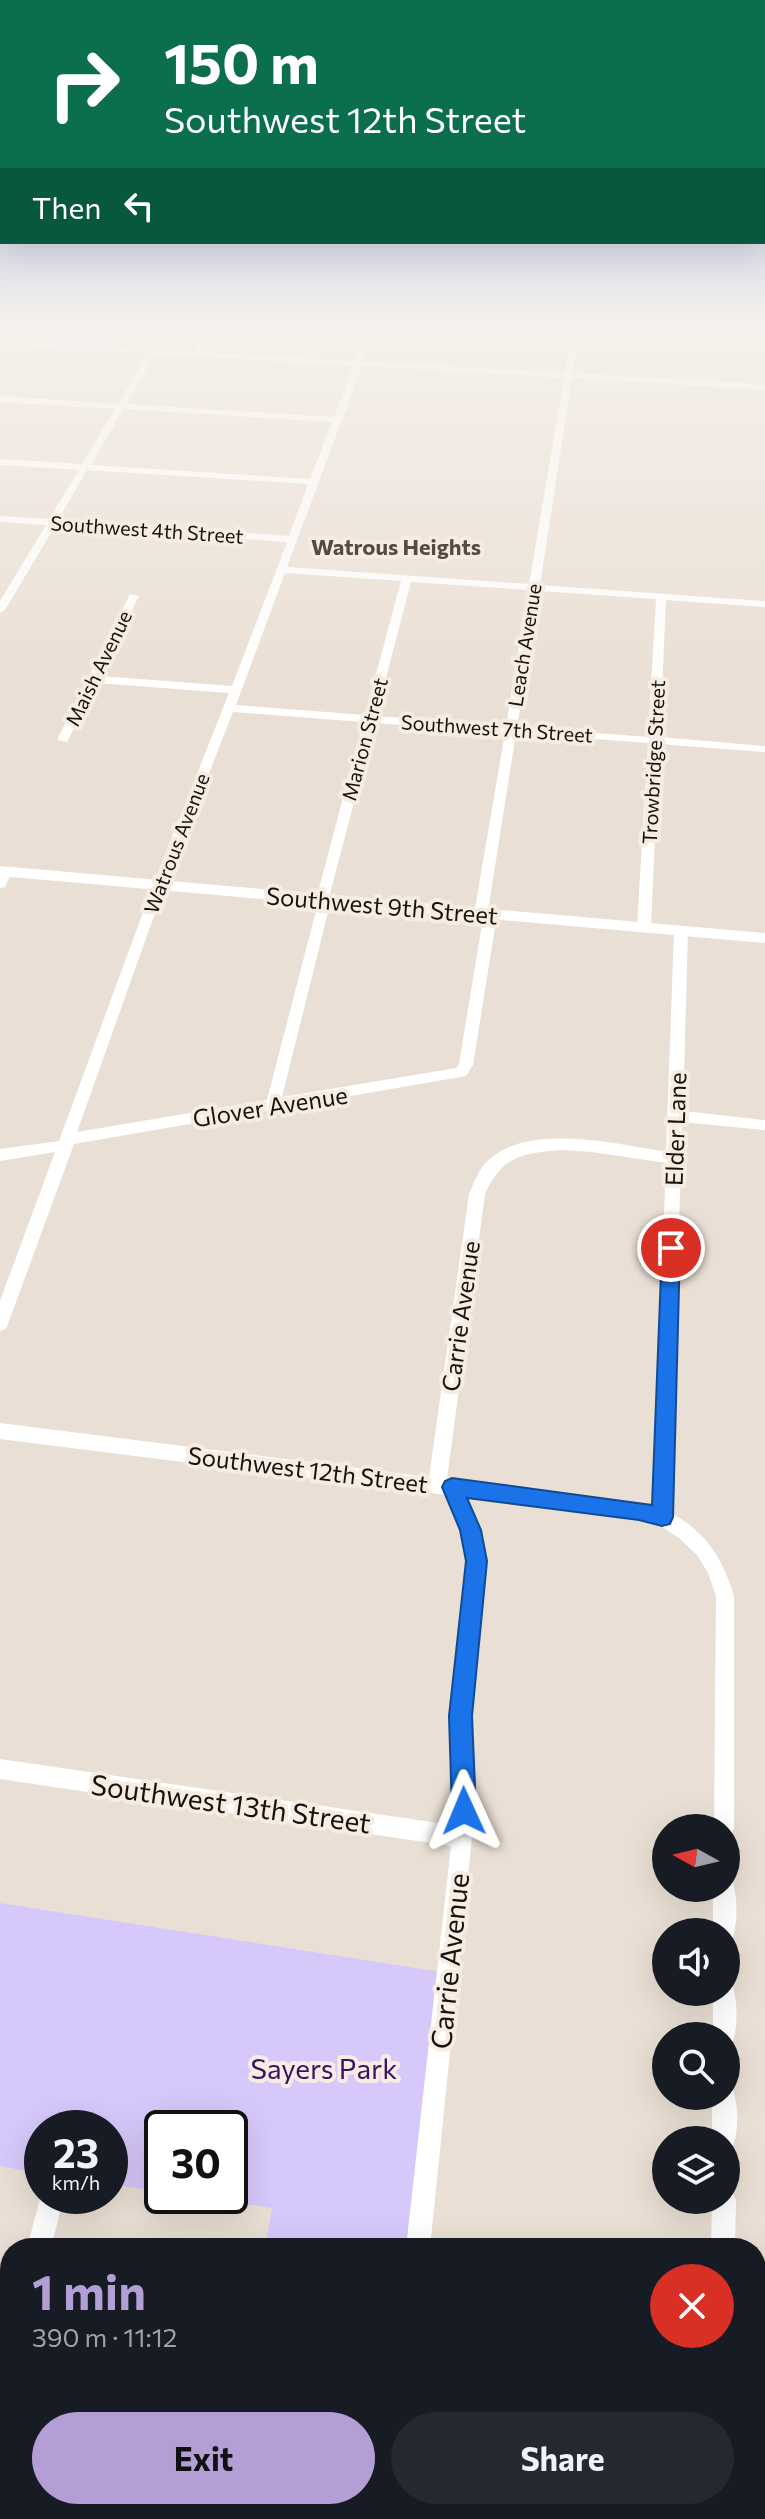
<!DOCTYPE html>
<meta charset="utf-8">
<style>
:root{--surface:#171b24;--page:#242831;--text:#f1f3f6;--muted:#9ea1a6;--accent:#b49ed6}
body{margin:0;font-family:Commissioner,sans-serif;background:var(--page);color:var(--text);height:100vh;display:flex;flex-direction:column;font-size:30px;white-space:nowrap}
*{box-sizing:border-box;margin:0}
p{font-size:26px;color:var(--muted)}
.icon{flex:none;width:44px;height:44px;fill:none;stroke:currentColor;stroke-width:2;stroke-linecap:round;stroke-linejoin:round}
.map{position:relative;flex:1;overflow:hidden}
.side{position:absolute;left:0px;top:2238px;width:766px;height:282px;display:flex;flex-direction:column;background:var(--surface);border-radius:32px 32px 0 0;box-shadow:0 8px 32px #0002}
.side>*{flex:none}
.guide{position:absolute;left:0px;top:0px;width:766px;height:244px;box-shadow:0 8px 32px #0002;background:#0b6e4f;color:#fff;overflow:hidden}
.needle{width:52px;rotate:278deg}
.tools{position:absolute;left:652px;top:1814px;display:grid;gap:16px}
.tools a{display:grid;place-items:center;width:88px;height:88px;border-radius:50%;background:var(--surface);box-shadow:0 8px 32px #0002;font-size:40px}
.speed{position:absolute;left:24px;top:2110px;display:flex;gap:16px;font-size:40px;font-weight:700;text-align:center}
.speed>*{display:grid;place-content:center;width:104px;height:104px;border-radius:50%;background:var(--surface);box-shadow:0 8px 32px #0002;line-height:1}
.speed small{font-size:20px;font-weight:400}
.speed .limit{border:4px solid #111;border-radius:12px;background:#fff;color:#111}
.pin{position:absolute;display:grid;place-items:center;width:68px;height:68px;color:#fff;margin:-34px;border:4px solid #fff;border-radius:50%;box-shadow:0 2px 8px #0007}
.me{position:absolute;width:88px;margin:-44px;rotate:359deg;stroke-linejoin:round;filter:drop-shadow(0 0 6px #0008)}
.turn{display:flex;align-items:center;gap:28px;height:168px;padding:0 32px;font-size:36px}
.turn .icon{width:104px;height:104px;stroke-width:2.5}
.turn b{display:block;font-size:56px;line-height:68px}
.then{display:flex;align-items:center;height:76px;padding:0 32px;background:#0003;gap:16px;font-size:30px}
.round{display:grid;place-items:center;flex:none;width:84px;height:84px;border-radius:42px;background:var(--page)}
.headline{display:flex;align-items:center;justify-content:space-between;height:136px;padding:0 32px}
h1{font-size:48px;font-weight:700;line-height:60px;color:var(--accent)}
.primary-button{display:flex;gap:16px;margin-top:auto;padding:16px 32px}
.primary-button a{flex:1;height:92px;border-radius:48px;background:var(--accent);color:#111;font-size:32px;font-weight:700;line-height:92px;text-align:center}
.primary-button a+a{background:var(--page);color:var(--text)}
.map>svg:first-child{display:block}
.green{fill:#d7c8fb}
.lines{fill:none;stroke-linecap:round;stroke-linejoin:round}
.minor{fill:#fff;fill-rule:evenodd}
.major{fill:#fff;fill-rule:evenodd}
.wall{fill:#c5935f}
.route{fill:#1a73e8;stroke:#114b97;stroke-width:2}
.labels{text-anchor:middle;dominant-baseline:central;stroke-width:8;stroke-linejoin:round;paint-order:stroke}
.far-street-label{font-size:20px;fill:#16120f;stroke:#f7ece2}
.far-neighbourhood-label{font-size:22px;font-weight:bold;fill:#544c43;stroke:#f7ece2}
.street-label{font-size:24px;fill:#16120f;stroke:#f7ece2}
.near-street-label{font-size:28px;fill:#16120f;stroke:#f7ece2}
.near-park-label{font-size:28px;fill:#381364;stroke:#f7ece2}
</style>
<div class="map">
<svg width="765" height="2519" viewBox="0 0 765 2519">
<rect width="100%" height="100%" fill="#eadfd4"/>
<polygon class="green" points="0,1903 448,1973 418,2248 265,2248 272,2208 189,2196 230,2196 230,2128 162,2128 162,2192 110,2184 110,2128 42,2128 42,2174 0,2166"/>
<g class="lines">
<g class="minor">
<path d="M205,330h8l-12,22 154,9 12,-31h8l-12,31 202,12 6,-37 -68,-4 -4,-2h81l-7,43 192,11v6l-193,-12 -32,207 225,16v6l-99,-7 -6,137 105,9v6l-106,-8 -8,183 -7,4 -7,-4 11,-184 -132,-10 -28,178 9,4 -24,150 -7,11 -392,68 -66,180 -2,5 -6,2v-30l55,-149 -55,9v-12l59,-8 94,-256 76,-192 -132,-10 -30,59 -10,-2 73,-146 9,2 -39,80 132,10 55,-144 -232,-16 -50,84 -5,3v-12l46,-76 -46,-3v-6l49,3 30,-49 -79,-5v-6l82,5 33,-55 -115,-7v-6l118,8 30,-50 -148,-9v-4l193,11zM156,354l197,12 -19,51 -208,-13zM362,366l202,12 -35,206 -242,-17zM123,409l209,13 -22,57 -219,-14zM87,470l221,14 -19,52 -231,-16zM285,573l116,8 -36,134 -129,-10zM411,582l117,8 -22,136 -130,-10zM539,591l117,8 -8,138 -131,-10zM233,712l130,10 -47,178 2,3 -51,197 -190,32 88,-247zM375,723l130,10 -31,181 9,4 -24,146 -3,4 -174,29 49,-197 -2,-3z"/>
<polygon points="6,867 12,871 5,887 0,888 0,870"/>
<path d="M681,927l7,4 -5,180 82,9v10l-83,-8 -11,391c35,19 52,46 63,83v232l-3,7 -5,3v-10h-12l2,-232 -8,-23 -11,-18 -18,-17 -21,-14 -19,-5 -174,-22 14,33 6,31 -14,155 4,70 -3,51 -42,411h-24l45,-402 -451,-67v-20l452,66 3,-39 -4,-70 16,-155 -6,-31 -15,-35 -446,-56v-16l429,54 40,-283c4,-9 8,-20 14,-28 37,-46 134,-22 183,-14l8,-221zM561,1150l31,2 74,11 -13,344 -206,-28 38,-285c17,-38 37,-41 76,-44z"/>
<path d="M726,1878l6,2c6,16 6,45 0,60l-6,2v-10h-13v-44h13z"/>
<path d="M726,1982l6,2c6,16 6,45 0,60l-6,2v-10h-13v-44h13z"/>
<path d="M726,2085l6,3c7,16 7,45 0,60l-6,3v-11h-14v-44h14z"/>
<polygon points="726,2189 732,2192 736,2200 735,2248 711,2248 712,2200 726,2200"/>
<polygon points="42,2191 42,2196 64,2196 51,2248 27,2248"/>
<polygon points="756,2350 765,2351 765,2377 756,2376"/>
<polygon points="10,2357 10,2419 0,2425 0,2363"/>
<polygon points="376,2510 402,2510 401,2519 375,2519"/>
<rect x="709" y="2510" width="26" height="9"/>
</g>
<polygon class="major" points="0,866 765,933 765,943 0,876"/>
</g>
<polygon class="wall" points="644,330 681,330 681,332"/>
<linearGradient id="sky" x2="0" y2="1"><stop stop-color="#8ea6e1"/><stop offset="0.48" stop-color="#f6f1ec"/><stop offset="1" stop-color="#f6f1ec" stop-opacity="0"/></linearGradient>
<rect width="765" height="683" fill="url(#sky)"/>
<polygon class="route" points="671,1241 680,1248 673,1517 670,1524 662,1526 639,1520 467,1498 481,1530 487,1561 472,1716 476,1811 472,1820 464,1823 455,1820 452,1811 449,1716 466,1561 460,1530 442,1487 445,1481 452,1478 652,1505 662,1248"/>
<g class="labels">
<g class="far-street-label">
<text transform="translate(147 529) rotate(4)">Southwest 4th Street</text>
<text transform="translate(524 645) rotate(-81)">Leach Avenue</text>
<text transform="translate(98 668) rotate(-64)">Maish Avenue</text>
<text transform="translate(497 728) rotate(4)">Southwest 7th Street</text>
<text transform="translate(364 739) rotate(-75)">Marion Street</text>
<text transform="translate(653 762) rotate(-87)">Trowbridge Street</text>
<text transform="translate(176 843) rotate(-69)">Watrous Avenue</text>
</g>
<g class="far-neighbourhood-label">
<text x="396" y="546">Watrous Heights</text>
</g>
<g class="street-label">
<text transform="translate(382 905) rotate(5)">Southwest 9th Street</text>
<text transform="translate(270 1106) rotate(-9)">Glover Avenue</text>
<text transform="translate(675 1129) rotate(-88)">Elder Lane</text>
<text transform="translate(460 1316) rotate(-82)">Carrie Avenue</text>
<text transform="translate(308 1469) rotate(7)">Southwest 12th Street</text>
</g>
<g class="near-street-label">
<text transform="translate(231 1803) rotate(8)">Southwest 13th Street</text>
<text transform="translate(449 1961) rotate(-84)">Carrie Avenue</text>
</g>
<g class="near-park-label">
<text x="324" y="2068">Sayers Park</text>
</g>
</g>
</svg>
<div class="tools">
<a><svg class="needle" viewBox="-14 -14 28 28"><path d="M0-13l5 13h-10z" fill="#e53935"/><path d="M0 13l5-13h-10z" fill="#9ea1a6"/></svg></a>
<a><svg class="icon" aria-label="sound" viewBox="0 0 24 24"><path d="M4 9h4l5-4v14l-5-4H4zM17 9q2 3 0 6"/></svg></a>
<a><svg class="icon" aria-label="search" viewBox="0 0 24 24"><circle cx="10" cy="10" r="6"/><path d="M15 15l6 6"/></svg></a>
<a><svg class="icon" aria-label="layers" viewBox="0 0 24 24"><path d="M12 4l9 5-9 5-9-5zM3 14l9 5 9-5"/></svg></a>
</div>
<div class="speed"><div>23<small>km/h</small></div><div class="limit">30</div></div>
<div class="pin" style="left:671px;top:1248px;background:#d93025"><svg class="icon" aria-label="arrive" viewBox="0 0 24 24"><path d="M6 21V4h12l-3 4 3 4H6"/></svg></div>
<svg class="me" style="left:464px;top:1811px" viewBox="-20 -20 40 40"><path d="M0-17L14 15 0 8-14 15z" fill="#1a73e8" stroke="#fff" stroke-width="4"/></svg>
<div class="guide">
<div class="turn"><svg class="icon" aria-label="right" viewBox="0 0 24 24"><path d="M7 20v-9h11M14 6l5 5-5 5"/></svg><div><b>150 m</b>Southwest 12th Street</div></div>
<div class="then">Then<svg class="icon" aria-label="left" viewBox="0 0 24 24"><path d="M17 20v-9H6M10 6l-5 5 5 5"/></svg></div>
</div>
<section class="side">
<div class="headline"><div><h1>1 min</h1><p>390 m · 11:12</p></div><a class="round" style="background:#d93025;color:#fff"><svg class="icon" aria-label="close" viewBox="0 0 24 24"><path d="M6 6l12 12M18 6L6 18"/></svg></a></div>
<div class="primary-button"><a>Exit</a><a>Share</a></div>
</section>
</div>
